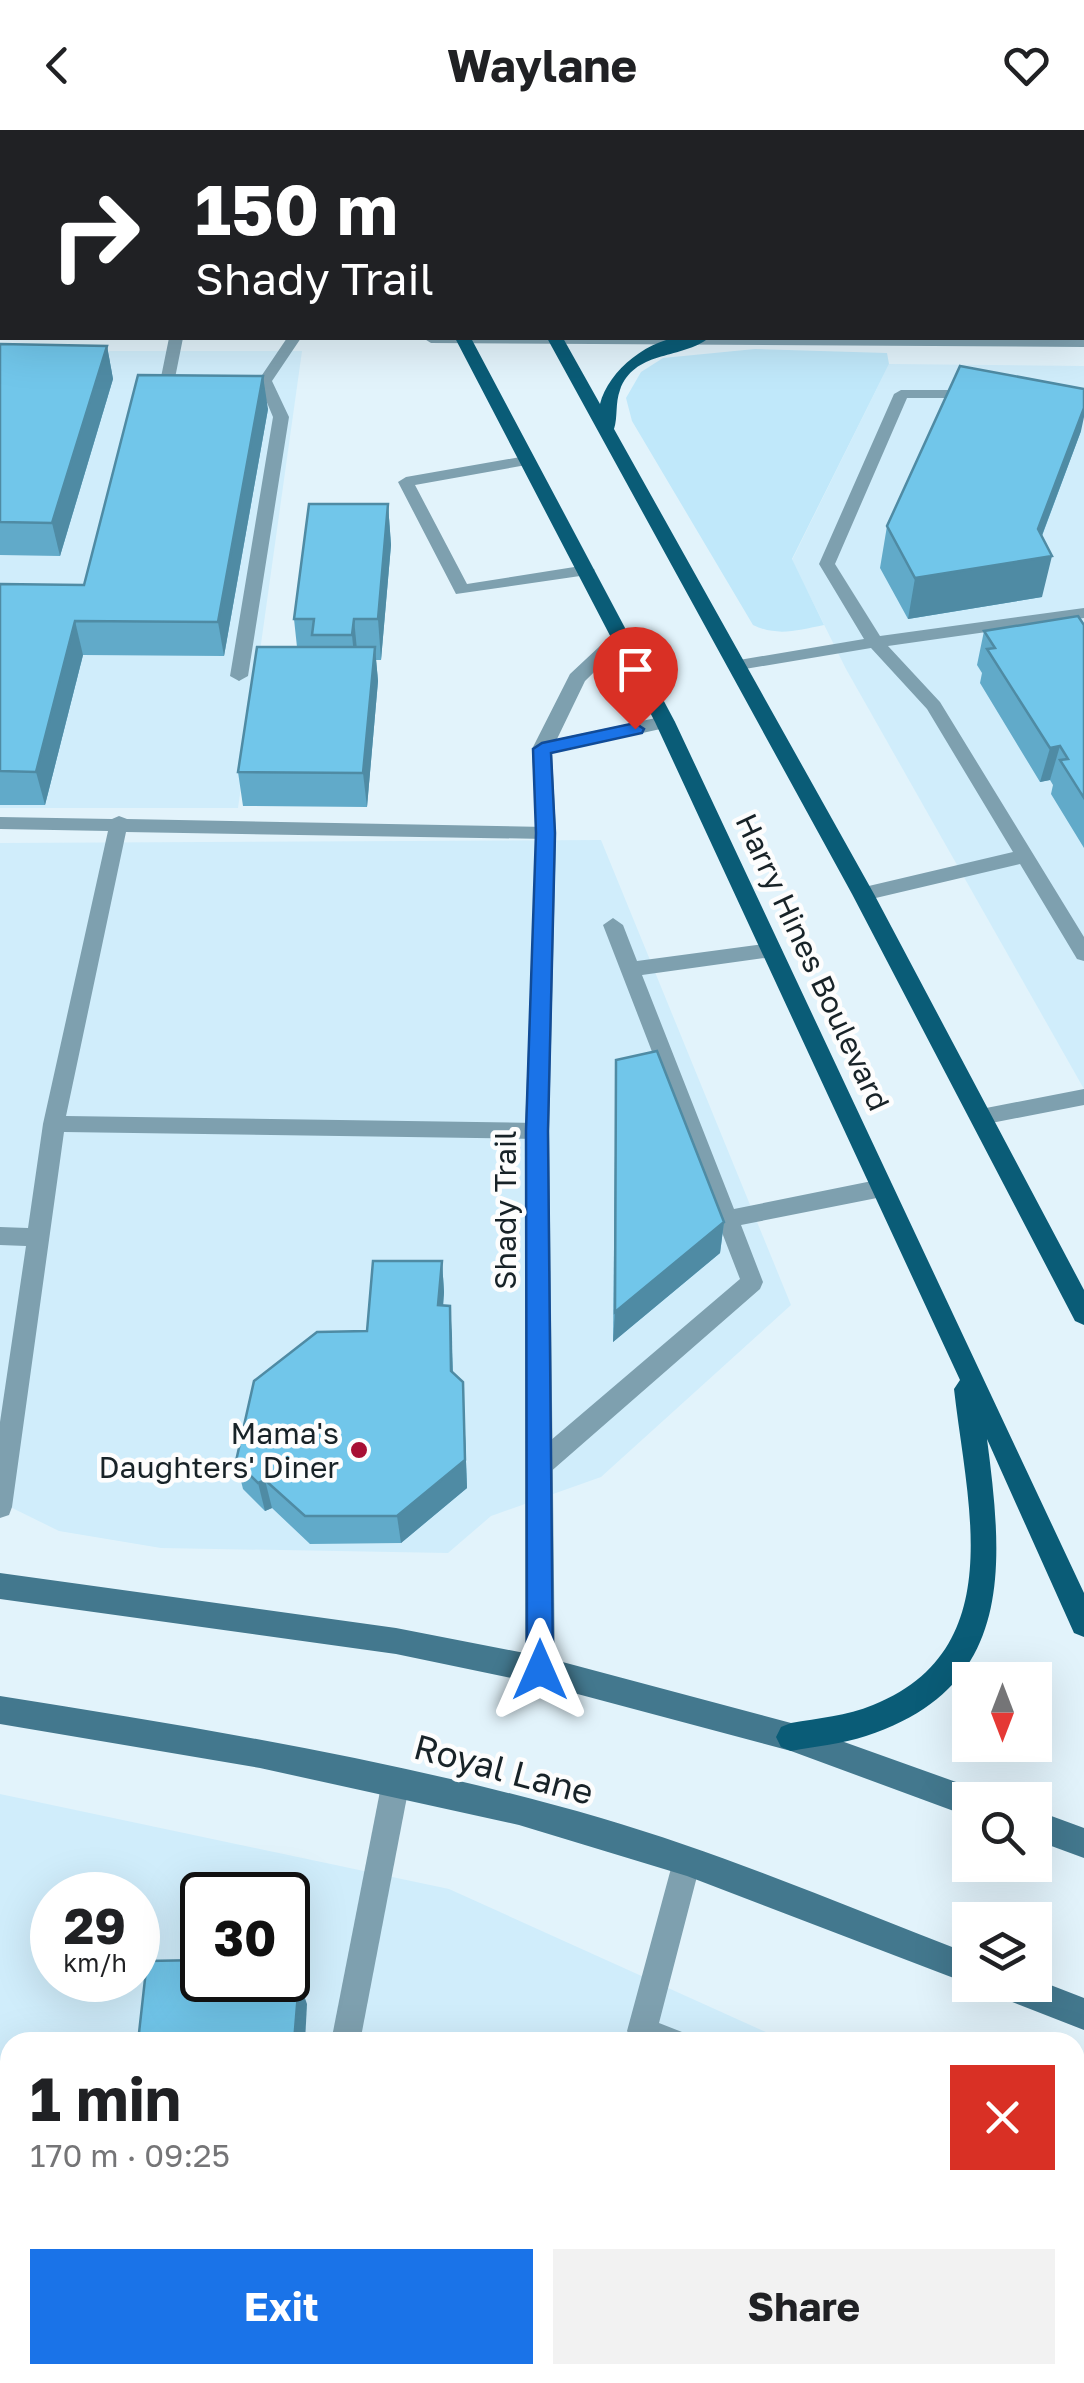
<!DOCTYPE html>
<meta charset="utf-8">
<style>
:root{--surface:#fff;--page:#f2f2f2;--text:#202124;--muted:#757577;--accent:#1a73e8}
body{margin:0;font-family:"Golos Text",sans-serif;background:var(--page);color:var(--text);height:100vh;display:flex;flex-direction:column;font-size:38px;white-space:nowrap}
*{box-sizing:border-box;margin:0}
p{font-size:32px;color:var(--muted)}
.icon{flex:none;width:55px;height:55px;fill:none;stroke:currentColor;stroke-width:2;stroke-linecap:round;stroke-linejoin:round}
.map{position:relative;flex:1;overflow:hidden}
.drawer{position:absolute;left:0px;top:1902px;width:1085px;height:352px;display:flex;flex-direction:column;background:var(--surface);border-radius:30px 30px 0 0;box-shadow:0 10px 40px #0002}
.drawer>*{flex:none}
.top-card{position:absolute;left:0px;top:0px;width:1085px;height:210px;box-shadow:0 10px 40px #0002;background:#202124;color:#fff;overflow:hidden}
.needle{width:65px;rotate:180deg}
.buttons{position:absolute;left:952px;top:1532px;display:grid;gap:20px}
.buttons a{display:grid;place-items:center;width:100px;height:100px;border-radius:0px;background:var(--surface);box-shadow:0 10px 40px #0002;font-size:50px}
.speed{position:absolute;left:30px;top:1742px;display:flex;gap:20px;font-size:50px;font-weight:700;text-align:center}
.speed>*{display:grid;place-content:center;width:130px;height:130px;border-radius:50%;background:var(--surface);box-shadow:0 10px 40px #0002;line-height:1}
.speed small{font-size:25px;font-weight:400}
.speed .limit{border:5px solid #111;border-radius:15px;background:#fff;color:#111}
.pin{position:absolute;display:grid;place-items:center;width:85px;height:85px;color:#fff;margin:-102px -42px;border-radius:50% 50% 50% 0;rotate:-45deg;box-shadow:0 0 10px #0007}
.pin .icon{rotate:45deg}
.me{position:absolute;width:110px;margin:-55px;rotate:0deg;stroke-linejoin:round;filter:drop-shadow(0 0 8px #0008)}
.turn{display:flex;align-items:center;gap:35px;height:210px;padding:0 30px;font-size:45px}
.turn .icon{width:130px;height:130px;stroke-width:2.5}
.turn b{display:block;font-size:70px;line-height:85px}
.round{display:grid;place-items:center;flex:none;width:105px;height:105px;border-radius:0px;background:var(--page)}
.head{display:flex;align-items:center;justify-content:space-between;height:170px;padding:0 30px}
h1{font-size:60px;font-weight:700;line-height:75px}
.primary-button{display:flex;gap:20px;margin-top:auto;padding:20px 30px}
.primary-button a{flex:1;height:115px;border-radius:0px;background:var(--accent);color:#fff;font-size:40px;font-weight:700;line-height:115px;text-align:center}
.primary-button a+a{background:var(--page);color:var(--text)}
header{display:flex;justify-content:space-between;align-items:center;height:130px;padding:0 30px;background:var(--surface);font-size:45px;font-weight:700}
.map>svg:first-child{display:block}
.built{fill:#d0edfb;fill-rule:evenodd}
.green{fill:#c0e8fa}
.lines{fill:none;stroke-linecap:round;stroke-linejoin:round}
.service{fill:#7ea0af;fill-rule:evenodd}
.minor{fill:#7ea0af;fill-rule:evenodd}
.secondary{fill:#43788e;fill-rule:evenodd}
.primary{fill:#0a5c77;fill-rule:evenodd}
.wall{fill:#61aac9}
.shaded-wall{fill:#4f8ba4}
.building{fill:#71c6ea;stroke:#4f8ba4;stroke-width:2.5}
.route{fill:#1a73e8;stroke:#114b97;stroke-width:2.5}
.poi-dot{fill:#a80f34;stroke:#fdfdfd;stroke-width:4}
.labels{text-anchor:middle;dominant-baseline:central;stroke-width:9;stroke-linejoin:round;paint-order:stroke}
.street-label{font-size:30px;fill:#182328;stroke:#fdfdfd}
.poi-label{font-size:30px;fill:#182328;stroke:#fdfdfd;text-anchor:end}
.near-street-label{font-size:35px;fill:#182328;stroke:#fdfdfd}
</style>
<header><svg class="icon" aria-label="back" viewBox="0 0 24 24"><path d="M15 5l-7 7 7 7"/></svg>Waylane<svg class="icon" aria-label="heart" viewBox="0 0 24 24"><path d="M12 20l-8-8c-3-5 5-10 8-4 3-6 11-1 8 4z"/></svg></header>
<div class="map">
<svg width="1084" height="2253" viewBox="0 0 1084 2253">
<rect width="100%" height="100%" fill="#e2f3fb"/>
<g class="built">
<polygon points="0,221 302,221 238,678 0,678"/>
<polygon points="889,234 1084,236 1084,959 846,539 792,430"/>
<polygon points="601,710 791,1175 601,1347 491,1386 448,1423 161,1418 59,1401 0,1372 0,713"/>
<path d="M0,1664l449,95 339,153h-778v333h1065v-202l9,4v206h-1084zM52,1765h86v85h-86zM202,1765h86v85h-86z"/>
</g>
<path class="green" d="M755,219l132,4 2,11 -97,195 32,66c-26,5 -46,12 -71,0l-121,-204 -6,-23 15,-26 22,-14z"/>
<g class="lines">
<g class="service">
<rect x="621" y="0" width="12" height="2"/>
<polygon points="169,208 183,208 175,248 191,249 191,255 167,256 160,252"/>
<polygon points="287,208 301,208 272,251 289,287 248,546 239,551 230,546 273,287 258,251"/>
<polygon points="901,260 976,260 983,264 976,268 907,268 835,434 880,506 1084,478 1084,488 888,516 940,572 1084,807 1084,831 1077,829 1020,734 863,771 856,769 853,764 856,759 1013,722 927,579 871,518 739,540 730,535 739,530 864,509 819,434 894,264"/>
<polygon points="526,326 534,331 532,334 415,355 467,454 587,435 595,440 587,445 456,464 398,352 406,347"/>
<polygon points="119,686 127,689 546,697 555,703 546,709 126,702 66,986 537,993 548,1001 537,1009 64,1002 12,1377 9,1385 0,1388 0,1292 26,1116 0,1115 0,1097 28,1098 43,994 108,701 0,699 0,687 112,689"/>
<polygon points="613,788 623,795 637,831 772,813 782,820 772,827 642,845 734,1079 882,1049 893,1058 882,1067 741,1095 763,1152 760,1159 548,1344 539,1347 530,1344 527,1336 530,1328 740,1149 603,795"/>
<polygon points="1084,959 1084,975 981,995 970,987 981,979"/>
<polygon points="396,1638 406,1642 410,1651 360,1912 331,1912 382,1651 386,1642"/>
<polygon points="687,1717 697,1721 701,1731 659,1893 682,1902 687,1912 634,1912 627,1901 673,1731 677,1721"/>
<polygon points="1075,2089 1084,2093 1084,2143 1075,2139"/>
<rect x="316" y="2245" width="32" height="8"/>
</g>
<g class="minor">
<polygon points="0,198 2,198 3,208 0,208"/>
<polygon points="1084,207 1084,217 431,213 423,208"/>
<polygon points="623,499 632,505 585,551 557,609 665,586 675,592 665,598 552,623 556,703 549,1001 555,1540 550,1550 540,1554 530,1550 525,1540 525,1001 536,703 532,619 570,544 616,501"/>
</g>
<g class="secondary">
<polygon points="0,1443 396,1498 540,1526 791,1593 970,1657 981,1662 984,1670 970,1670 970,1687 791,1621 540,1554 396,1524 0,1469"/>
<path d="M0,1566c202,32 404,65 601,122 126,37 247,89 369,136l2,31 -285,-109 -168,-51 -259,-57 -260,-44z"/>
<polygon points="1035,1680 1084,1698 1084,1728 1035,1710"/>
<polygon points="1035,1849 1084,1868 1084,1900 997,1866 992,1855 1035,1855"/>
</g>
<g class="primary">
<polygon points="342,0 356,0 357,2 343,2"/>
<polygon points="417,0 432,0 433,2 419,2"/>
<path d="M455,208h16l204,384 409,871v44l-10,-4 -87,-194c17,129 27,249 -121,297 -24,8 -50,10 -75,15l-10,-4 -5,-10 5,-10 10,-4c27,-5 56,-7 82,-18 137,-55 94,-200 81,-316l6,-9 -305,-658z"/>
<path d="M547,208h16l37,66c10,-40 66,-79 106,-64 -27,19 -72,11 -86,50 -5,13 -2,27 -6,39l260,465 210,396v35l-9,-4 -223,-427z"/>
</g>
</g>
<g class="wall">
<rect x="680" y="0" width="115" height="2"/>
<polygon points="914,0 1084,0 1084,169 1082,169 1082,2 913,2"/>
<polygon points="0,214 107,216 113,249 60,426 0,425"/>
<polygon points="268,279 224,526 83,525 45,675 0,675 0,454 84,455"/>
<polygon points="1081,301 1042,406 1042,467 908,489 880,438 887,396"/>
<polygon points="388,374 391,415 381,530 376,530 378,551 367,677 243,676 238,642 297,517 294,489"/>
<polygon points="1084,495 1084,718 1051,664 1053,655 1050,650 1040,652 980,553 982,543 977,535 984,501"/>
<polygon points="616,930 724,1092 720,1123 613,1212"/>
<polygon points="442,1131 444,1162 443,1175 450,1176 453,1243 463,1252 467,1358 401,1413 310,1414 272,1378 265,1381 243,1359 236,1331 367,1201"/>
</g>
<g class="shaded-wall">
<polygon points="2,58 2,108 0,114 0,64"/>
<polygon points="107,216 113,249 60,426 52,393"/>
<polygon points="263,246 268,279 224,526 218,492"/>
<polygon points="1084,278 1084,287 1081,301 1033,429 1052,426 1042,467 908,489 915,448 1038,399"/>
<polygon points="388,374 391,415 381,530 378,489"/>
<polygon points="354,489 358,530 356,546 352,505"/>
<polygon points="75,491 83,525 45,675 36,642"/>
<polygon points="375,517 378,551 367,677 363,643"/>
<polygon points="1060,616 1050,650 1040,652 1050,618"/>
<polygon points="724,1092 720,1123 613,1212 615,1182"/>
<polygon points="442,1131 444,1162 441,1205 438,1175"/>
<polygon points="450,1176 452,1206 453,1270 451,1241"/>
<polygon points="463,1252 467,1358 401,1413 397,1386"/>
<polygon points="265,1350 272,1378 265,1381 258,1353"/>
<polygon points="299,1851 307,1874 305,1912 294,1912"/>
<rect x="217" y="2245" width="13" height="8"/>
</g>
<g class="building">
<polygon points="0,0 226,0 226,2 2,2 2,58 0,64"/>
<polygon points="998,0 1084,0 1084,121 1082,121 1082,2 999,2"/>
<polygon points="0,214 107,216 52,393 0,392"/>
<polygon points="960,236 1084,259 1084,278 1038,399 1052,426 915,448 887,396"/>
<polygon points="138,245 263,246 218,492 75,491 36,642 0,641 0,454 84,455"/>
<polygon points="309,374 388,374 378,489 354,489 352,505 312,505 314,489 294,489"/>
<polygon points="1078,486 1084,495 1084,668 1060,630 1068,629 1060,616 1050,618 987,519 995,518 984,501"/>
<polygon points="257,517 375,517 363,643 238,642"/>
<polygon points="657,921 724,1092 615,1182 616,930"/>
<polygon points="373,1131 442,1131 438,1175 450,1176 451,1241 463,1252 465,1330 397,1386 305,1386 265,1350 258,1353 236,1331 254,1251 317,1202 367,1201"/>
<polygon points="202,1830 202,1850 255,1850 254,1853 299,1851 294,1912 138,1912 147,1831"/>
<polygon points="101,2245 217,2245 217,2253 100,2253"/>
<polygon points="528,2245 1041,2245 1043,2253 528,2253"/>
</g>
<polygon class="route" points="635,593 644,599 642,603 551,623 555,703 548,1001 553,1540 549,1549 540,1553 531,1549 527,1540 526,1001 536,703 533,619 542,613"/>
<circle class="poi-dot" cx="359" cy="1320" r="10"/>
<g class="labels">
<g class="street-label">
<text transform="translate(813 832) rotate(65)">Harry Hines Boulevard</text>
<text transform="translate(505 1080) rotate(-90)">Shady Trail</text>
</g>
<g class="poi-label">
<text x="339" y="1303">Mama's<tspan x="339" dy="34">Daughters' Diner</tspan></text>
</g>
<g class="near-street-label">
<text transform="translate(504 1639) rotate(15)">Royal Lane</text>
</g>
</g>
</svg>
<div class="buttons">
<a><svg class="needle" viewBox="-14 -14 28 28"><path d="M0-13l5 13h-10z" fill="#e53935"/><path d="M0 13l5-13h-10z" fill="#757577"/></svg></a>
<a><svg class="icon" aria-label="search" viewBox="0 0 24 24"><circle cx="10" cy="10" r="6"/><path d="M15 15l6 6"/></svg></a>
<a><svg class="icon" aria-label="layers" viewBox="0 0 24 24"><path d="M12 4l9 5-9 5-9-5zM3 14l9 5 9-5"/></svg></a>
</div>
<div class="speed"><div>29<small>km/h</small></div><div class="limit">30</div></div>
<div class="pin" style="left:635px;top:599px;background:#d93025"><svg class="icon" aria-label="arrive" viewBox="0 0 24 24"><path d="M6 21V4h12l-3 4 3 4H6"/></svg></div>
<svg class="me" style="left:540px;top:1540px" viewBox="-20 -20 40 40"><path d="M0-17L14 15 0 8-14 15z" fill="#1a73e8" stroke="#fff" stroke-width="4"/></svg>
<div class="top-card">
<div class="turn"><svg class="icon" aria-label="right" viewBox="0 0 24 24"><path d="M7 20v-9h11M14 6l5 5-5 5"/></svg><div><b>150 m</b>Shady Trail</div></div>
</div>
<section class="drawer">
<div class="head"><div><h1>1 min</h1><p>170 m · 09:25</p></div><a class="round" style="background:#d93025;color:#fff"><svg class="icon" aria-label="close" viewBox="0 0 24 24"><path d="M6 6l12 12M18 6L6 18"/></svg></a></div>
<div class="primary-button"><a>Exit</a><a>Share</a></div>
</section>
</div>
